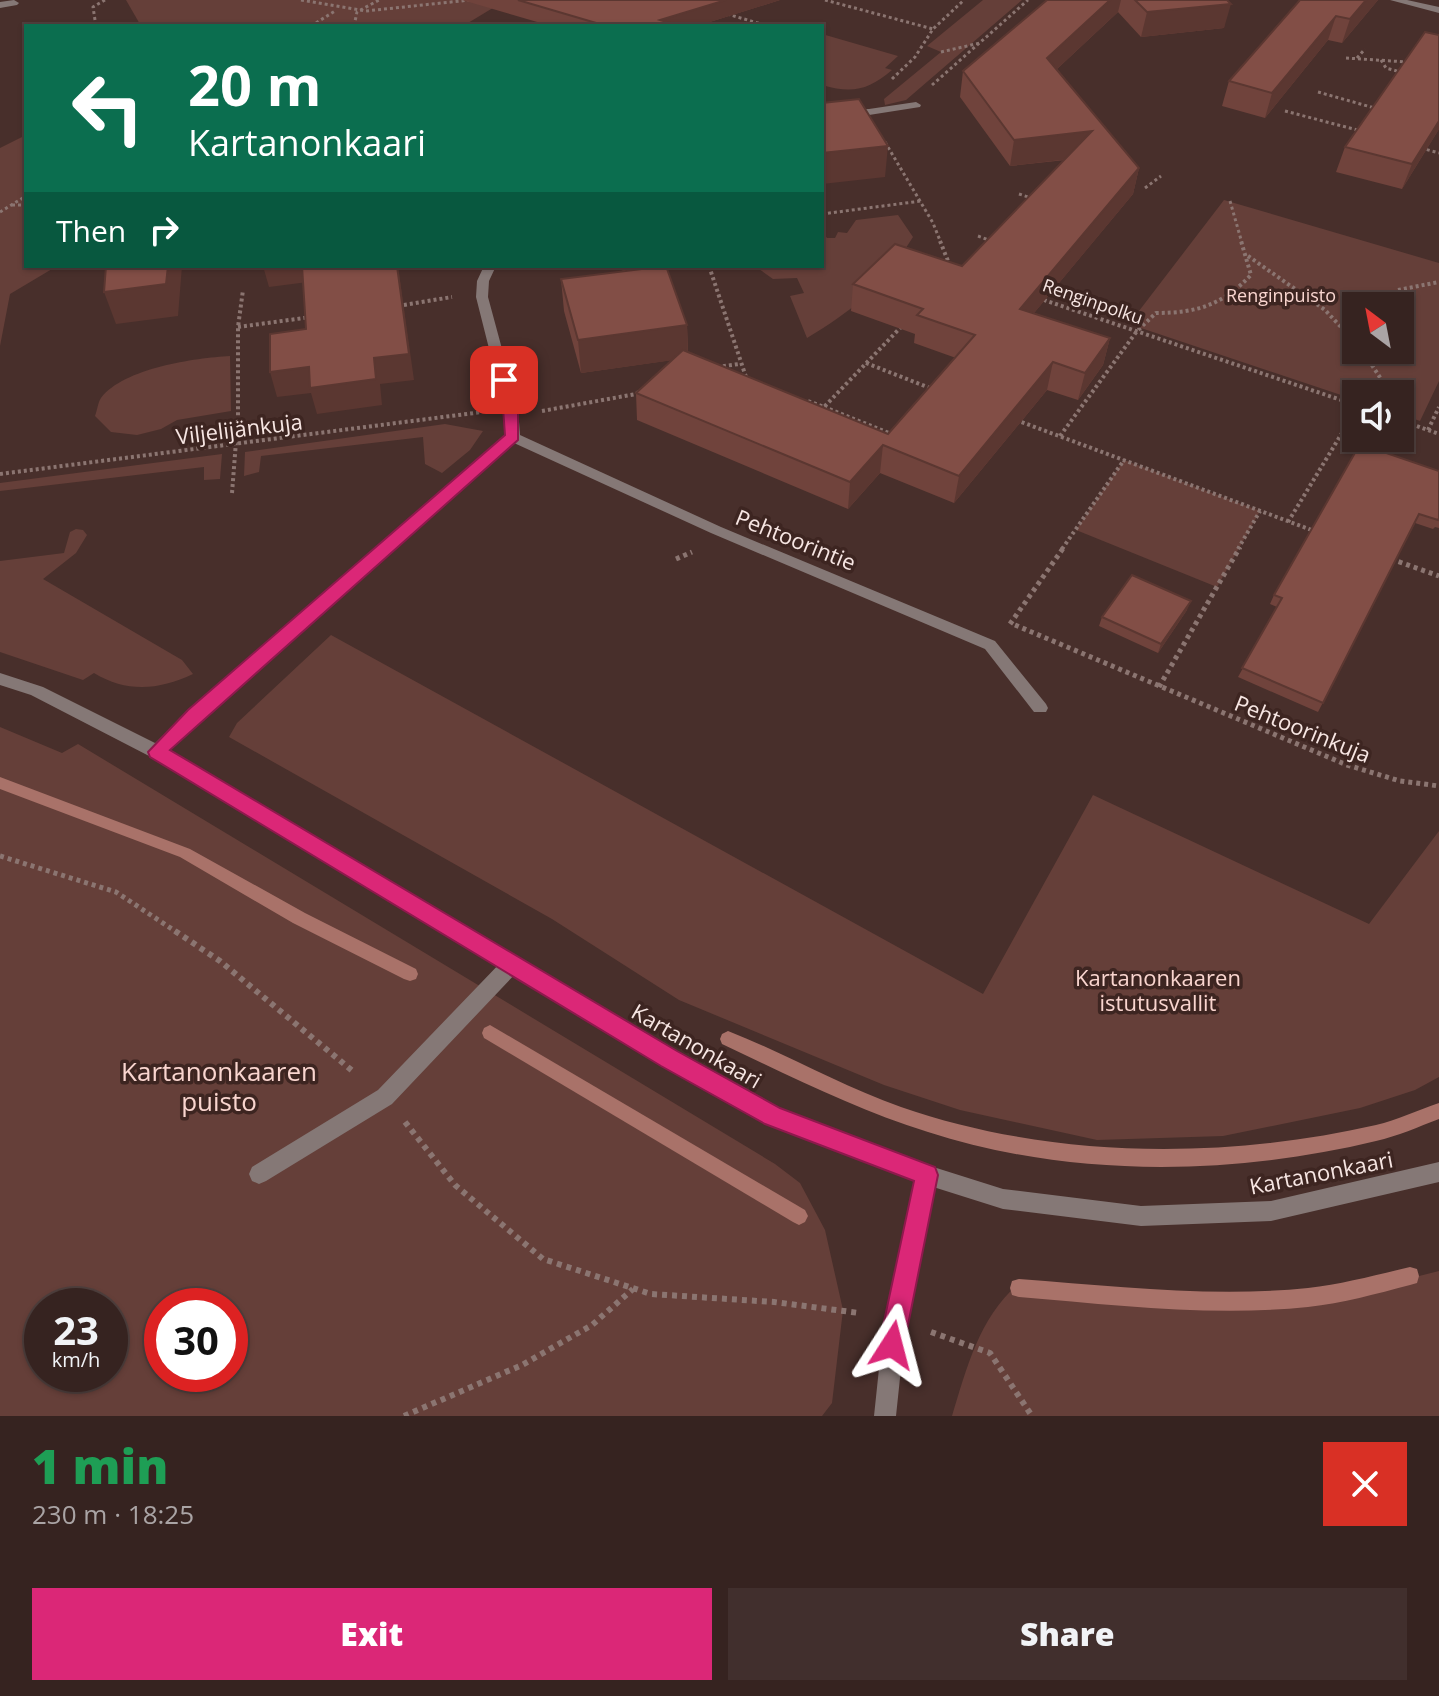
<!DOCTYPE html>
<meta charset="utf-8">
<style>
:root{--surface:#362320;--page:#412f2d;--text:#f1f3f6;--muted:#aaa4a5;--line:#50403e;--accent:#db2777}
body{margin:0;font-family:"Open Sans",sans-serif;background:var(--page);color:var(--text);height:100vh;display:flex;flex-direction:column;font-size:30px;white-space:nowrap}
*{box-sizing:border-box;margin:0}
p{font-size:26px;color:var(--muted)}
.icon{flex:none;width:44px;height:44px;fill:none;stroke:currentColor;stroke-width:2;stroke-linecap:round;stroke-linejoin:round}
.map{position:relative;height:1416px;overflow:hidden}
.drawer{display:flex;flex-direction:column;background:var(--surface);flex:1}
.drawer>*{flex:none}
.banner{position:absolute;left:24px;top:24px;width:800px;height:244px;border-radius:0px;box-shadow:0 2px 6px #0004,0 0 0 2px var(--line);background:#0b6e4f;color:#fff;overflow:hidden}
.needle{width:52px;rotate:328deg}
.tools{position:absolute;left:1342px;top:292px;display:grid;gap:16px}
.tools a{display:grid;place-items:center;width:72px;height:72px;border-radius:0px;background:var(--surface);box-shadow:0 2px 6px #0004,0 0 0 2px var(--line);font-size:40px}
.speed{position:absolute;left:24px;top:1288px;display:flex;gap:16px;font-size:40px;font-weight:700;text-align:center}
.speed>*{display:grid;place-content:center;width:104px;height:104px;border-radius:50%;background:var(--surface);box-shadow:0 2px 6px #0004,0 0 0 2px var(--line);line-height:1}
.speed small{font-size:20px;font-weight:400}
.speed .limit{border:12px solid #d22;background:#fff;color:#111}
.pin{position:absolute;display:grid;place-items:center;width:68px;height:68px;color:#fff;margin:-34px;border-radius:16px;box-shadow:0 4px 12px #0006}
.me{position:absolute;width:88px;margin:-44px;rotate:9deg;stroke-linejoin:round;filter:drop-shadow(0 0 6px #0008)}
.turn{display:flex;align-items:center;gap:28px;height:168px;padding:0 32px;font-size:36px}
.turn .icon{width:104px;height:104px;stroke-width:2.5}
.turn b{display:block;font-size:56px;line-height:68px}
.then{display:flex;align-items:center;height:76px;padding:0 32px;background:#0003;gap:16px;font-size:30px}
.round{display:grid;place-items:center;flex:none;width:84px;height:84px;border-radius:0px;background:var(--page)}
.summary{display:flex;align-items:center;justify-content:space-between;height:136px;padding:0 32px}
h1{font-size:48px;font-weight:800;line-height:60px;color:#1e9e55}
.cta{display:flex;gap:16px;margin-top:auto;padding:16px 32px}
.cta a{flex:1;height:92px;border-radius:0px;background:var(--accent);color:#fff;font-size:32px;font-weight:800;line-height:92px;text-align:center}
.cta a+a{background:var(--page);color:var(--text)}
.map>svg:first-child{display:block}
.green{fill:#653f39;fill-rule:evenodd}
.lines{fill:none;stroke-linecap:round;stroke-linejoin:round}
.stream{fill:#a97269;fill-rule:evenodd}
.path-far3{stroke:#8b7571;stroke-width:3;stroke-dasharray:3 3;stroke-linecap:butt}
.path-far2{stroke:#8b7571;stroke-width:4;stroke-dasharray:3 3;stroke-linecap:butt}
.path-far1{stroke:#8b7571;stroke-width:5;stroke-dasharray:4 4;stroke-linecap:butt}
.path{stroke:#8b7571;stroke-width:6;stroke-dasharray:5 5;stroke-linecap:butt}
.service{fill:#857876;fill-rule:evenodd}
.minor{fill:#857876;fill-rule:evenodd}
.tertiary{fill:#857876;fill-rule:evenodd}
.wall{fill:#70433c}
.shaded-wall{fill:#5b3731}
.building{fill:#824e46;stroke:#5b3731;stroke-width:2}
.route{fill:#db2777;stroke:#8e194d;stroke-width:2}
.labels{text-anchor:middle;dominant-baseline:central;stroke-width:7;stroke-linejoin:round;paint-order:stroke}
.far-park-label{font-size:18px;fill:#f9d5cf;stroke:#3d2521}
.far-street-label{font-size:18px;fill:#f7e6e3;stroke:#3d2521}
.street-label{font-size:22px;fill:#f7e6e3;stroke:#3d2521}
.park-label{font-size:22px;fill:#f9d5cf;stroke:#3d2521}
.near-park-label{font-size:26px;fill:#f9d5cf;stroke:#3d2521}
</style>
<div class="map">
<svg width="1439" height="1416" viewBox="0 0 1439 1416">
<rect width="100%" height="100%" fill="#482f2b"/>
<g class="green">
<polygon points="126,0 506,0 463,26 141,26"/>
<polygon points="983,0 1022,0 906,100 885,105 884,99 941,52 927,46"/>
<path d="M822,34l76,22 -13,12 7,2c-24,20 -39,24 -70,15z"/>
<polygon points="26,135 26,266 57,266 10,294 0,346 0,148"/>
<path d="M1224,200l215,63v118l-19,40 -20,-7v-20h-44v6l-227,-76zM1400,306v44h-44v-44z"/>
<path d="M898,215l15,22c-32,50 -55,70 -106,101l-17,-42 14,-3 -7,-15 -24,1 -14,-10 1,-3h62v-35l5,7h8l3,-6 9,1 9,-13z"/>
<path d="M230,356l1,55 -54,9 -16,9 -24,6 -26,-3 -16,-16c2,-5 3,-14 6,-18 23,-30 94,-40 129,-42z"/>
<polygon points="445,424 483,431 470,450 442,473 425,464 423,437 261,456 259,472 244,476 245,452"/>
<polygon points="222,454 220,479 204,480 204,467 0,491 0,483"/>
<polygon points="1124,460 1260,511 1217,587 1076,530"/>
<path d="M76,529l7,1 4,5 -11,18 -33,26 139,81 11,14c-34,16 -66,19 -99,-1l-11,7 -83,-28v-91l64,-8 6,-21z"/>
<polygon points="331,635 983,994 1093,795 1369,924 1439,831 1439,1077 1415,1090 1360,1108 1223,1136 1097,1140 960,1110 884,1085 679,1000 552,919 229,737 237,723"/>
<path d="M0,727l62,26 16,-9 697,420 25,19 25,47 18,80 -11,93 -10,13h-822zM42,1306h68v68h-68zM162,1306h68v68h-68z"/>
<path d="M1439,1271v145h-487c15,-49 27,-98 67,-133 139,12 283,25 420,-12z"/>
</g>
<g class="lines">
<g class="stream">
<polygon points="0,777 190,849 305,913 416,969 418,974 416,979 410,981 404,979 293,923 180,857 0,789"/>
<polygon points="490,1025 805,1210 808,1216 805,1222 799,1225 793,1222 484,1038 482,1033 484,1028"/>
<path d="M728,1031c59,23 113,55 173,76 150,52 321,53 475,18 21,-5 42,-15 63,-22v16c-21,8 -41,17 -63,22 -144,35 -306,37 -448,-9 -71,-22 -138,-56 -206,-88l-2,-5 2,-5z"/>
<path d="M1410,1267l7,2 2,7 -2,7 -7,2c-34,9 -67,18 -102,22 -96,10 -193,-2 -289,-10l-7,-2 -2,-7 2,-7 7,-2c96,7 193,19 289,9 35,-4 68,-13 102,-21z"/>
</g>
<g class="path-far3">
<polyline points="301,0 366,11 470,0"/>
<polyline points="825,0 933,29"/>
<polyline points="727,14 768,26"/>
<polyline points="95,20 93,7 105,0"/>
<polyline points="311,26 335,11"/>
<polyline points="354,26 357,12 379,0"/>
<polyline points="941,52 980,43"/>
<polyline points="1346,58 1407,62"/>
<polyline points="1357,58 1365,49"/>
<polyline points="1381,60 1386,68 1404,73"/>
<polyline points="892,79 915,57 933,29 964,0"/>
<polyline points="932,85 1028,0"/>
<polyline points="1318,92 1378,109"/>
<polyline points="1285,111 1361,131"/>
<polyline points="885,142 933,223 941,243"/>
<polyline points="1421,148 1439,153"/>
<polyline points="1145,188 1161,176"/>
<polyline points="1019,194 1031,198"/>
<polyline points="1230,201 1242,243"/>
<polyline points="12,205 26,205"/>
<polyline points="0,212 26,196"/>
<polyline points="822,214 921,201"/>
<polyline points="978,236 991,241"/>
</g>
<g class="path-far2">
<polyline points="940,241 950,266"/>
<polyline points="1248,256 1325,310 1356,343"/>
<polyline points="709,266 746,377"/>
<polyline points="1398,290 1439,282"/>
<polyline points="1038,298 1356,405"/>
<polyline points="398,306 452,297"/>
<polyline points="238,327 311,317"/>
<polyline points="1362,350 1391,394"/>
<polyline points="866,363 935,390"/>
<polyline points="717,367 739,364"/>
<polyline points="808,401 824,407 902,326"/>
<polyline points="824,407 894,435"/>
<polyline points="1400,408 1411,423"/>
<polyline points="542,411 636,394 641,390"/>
<polyline points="1016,420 1317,532"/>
<polyline points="1400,420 1439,434"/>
<polyline points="1428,430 1439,407"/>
<path d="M1060,436l77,-105 19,-18c41,0 66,-8 95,-38l-10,-34"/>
<polyline points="0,474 482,412"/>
<polyline points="232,493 238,416 238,327 243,290"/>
<polyline points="1288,522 1356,410"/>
<polyline points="1062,549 1124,460"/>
<polyline points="1238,549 1260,511"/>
</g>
<g class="path-far1">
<polyline points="676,559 692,552"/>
<polyline points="1391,559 1439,576"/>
<polyline points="1010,624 1064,547"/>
<polyline points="1015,625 1347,765 1400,781 1439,786"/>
<polyline points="1159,687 1240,547"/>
<polyline points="0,856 116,892 178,933"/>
</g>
<g class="path">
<polyline points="175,931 220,961 355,1073"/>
<polyline points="405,1122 455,1185 543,1259 651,1294 774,1302 859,1313"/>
<polyline points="931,1332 990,1353 1032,1416"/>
<polyline points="404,1416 522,1365 592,1325 633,1289"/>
</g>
<g class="service">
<polygon points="14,0 19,3 17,5 0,8 0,2"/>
<polygon points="916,102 921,105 920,107 869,115 822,117 822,111 869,109"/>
<polygon points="511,957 518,959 520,965 518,971 392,1104 266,1181 259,1184 252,1181 249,1174 252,1167 378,1090 504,959"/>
</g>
<g class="minor">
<polygon points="1390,0 1407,0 1439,7 1439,13"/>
<polygon points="484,266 496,266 489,281 488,297 518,408 520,435 721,527 995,641 1046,704 1048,708 1046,712 1034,712 985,649 711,533 514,443 201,719 163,757 151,757 149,752 151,747 189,711 506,436 504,408 476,297 477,281"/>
<polygon points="927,1165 934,1168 937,1175 906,1321 896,1416 874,1416 884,1321 917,1175 920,1168"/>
</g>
<polygon class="tertiary" points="0,673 43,687 163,747 518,959 779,1110 927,1165 1003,1189 1141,1206 1271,1201 1439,1162 1439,1182 1271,1221 1141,1226 1003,1209 927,1185 766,1124 504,971 151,757 31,695 0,685"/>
</g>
<g class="wall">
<polygon points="462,0 780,0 697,26 551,26"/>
<polygon points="1047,0 1227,0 1224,28 1141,37 1118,12 1057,69 1139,168 1133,194 1034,313 1110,338 1103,365 1078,400 1047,390 954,503 880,473 848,509 637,420 636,393 672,360 581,373 564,311 561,279 624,271 610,266 656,266 655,267 687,325 688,352 888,434 956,358 914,343 915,334 851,311 853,284 962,266 1065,160 1010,166 960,97 963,71"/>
<polygon points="1300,0 1378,0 1342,43 1328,40 1265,118 1222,106 1229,81"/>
<polygon points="1439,129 1402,189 1336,172 1345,147"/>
<polygon points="1439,471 1439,528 1435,527 1433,529 1415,523 1318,712 1238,677 1277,607 1270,604 1274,595"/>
<polygon points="1187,610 1158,653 1099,626 1102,617"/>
</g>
<g class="shaded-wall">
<polygon points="726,0 780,0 697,26 660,26 660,20"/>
<polygon points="1110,0 1121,0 1118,12 1042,83 1047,58"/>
<polygon points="1366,0 1378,0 1342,43 1350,19"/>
<polygon points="1231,4 1224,28 1141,37 1147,12"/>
<polygon points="1336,16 1328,40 1265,118 1272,93"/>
<polygon points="1439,121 1439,129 1402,189 1412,164"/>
<polygon points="1092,131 1087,157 1010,166 1014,140"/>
<polygon points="888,146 885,177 822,184 822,153"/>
<polygon points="1139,168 1133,194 1015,336 1020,309"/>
<polygon points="168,266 182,266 178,316 116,324 104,292"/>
<polygon points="263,266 304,266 308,282 269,287"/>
<polygon points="397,266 398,266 414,380 380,384 382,405 317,414 311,393 277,397 270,372 374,358"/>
<polygon points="687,325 688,358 581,373 578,340"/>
<polygon points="1110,338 1103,365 1078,400 1085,373"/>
<polygon points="1053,362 1047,390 954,503 959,476"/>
<polygon points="883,445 880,473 848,509 850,482"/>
<polygon points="1191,601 1187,610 1158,653 1161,644"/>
</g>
<g class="building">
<polygon points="518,0 726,0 660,20 680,26 589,26 603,25"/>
<polygon points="1047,0 1110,0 1047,58 1139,168 1020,309 1110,338 1085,373 1053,362 959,476 883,445 850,482 636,393 683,350 888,434 975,335 917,315 923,309 853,284 895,244 962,266 1092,131 1014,140 963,71"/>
<polygon points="1135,0 1227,0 1231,4 1147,12"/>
<polygon points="1300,0 1366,0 1350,19 1336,16 1272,93 1229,81"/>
<polygon points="1425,32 1439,35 1439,121 1412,164 1345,147"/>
<polygon points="859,99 888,146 822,153 822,103"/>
<polygon points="106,266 168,266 166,284 104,292"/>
<polygon points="302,266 397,266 409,354 374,358 376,379 310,388 309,367 270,372 270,334 306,329"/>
<polygon points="666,266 687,325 578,340 561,279"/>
<polygon points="1360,444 1439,471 1439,518 1438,520 1419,514 1323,703 1242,668 1282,598 1274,595"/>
<polygon points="1132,575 1191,601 1161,644 1102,617"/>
</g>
<polygon class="route" points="504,376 511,380 518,408 518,440 170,750 677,1051 780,1108 935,1167 938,1175 904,1345 901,1354 892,1358 883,1354 879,1345 914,1181 765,1124 661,1066 150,757 148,752 188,710 505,435 503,408 496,380"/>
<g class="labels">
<g class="far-park-label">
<text x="1281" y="295">Renginpuisto</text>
</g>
<g class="far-street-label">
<text transform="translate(1093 301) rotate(19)">Renginpolku</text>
</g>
<g class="street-label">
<text transform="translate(239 428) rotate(-7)">Viljelijänkuja</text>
<text transform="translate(796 539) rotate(22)">Pehtoorintie</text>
<text transform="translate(1303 728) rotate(22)">Pehtoorinkuja</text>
<text transform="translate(697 1045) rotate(30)">Kartanonkaari</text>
<text transform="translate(1321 1172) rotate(-11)">Kartanonkaari</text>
</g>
<g class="park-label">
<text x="1158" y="977">Kartanonkaaren<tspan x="1158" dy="25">istutusvallit</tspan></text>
</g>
<g class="near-park-label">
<text x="219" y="1071">Kartanonkaaren<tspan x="219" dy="30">puisto</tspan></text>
</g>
</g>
</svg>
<div class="tools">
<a><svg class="needle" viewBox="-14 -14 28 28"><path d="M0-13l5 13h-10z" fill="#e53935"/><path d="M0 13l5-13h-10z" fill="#aaa4a5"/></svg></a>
<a><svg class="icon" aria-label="sound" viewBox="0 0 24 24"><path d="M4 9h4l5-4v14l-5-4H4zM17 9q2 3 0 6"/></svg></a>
</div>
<div class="speed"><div>23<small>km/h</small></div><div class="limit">30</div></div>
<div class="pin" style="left:504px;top:380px;background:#d93025"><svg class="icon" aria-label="arrive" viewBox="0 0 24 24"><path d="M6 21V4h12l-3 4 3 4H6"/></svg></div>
<svg class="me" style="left:892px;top:1345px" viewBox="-20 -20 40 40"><path d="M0-17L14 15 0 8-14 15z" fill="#db2777" stroke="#fff" stroke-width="4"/></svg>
<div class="banner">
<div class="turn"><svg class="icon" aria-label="left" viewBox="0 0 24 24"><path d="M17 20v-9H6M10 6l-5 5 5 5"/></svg><div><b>20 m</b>Kartanonkaari</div></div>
<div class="then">Then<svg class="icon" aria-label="right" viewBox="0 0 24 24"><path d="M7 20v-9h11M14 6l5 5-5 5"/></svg></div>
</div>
</div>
<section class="drawer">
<div class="summary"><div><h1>1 min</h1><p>230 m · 18:25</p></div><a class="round" style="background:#d93025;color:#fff"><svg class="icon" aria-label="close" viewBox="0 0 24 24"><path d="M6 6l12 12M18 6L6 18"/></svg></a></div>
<div class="cta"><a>Exit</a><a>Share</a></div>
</section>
